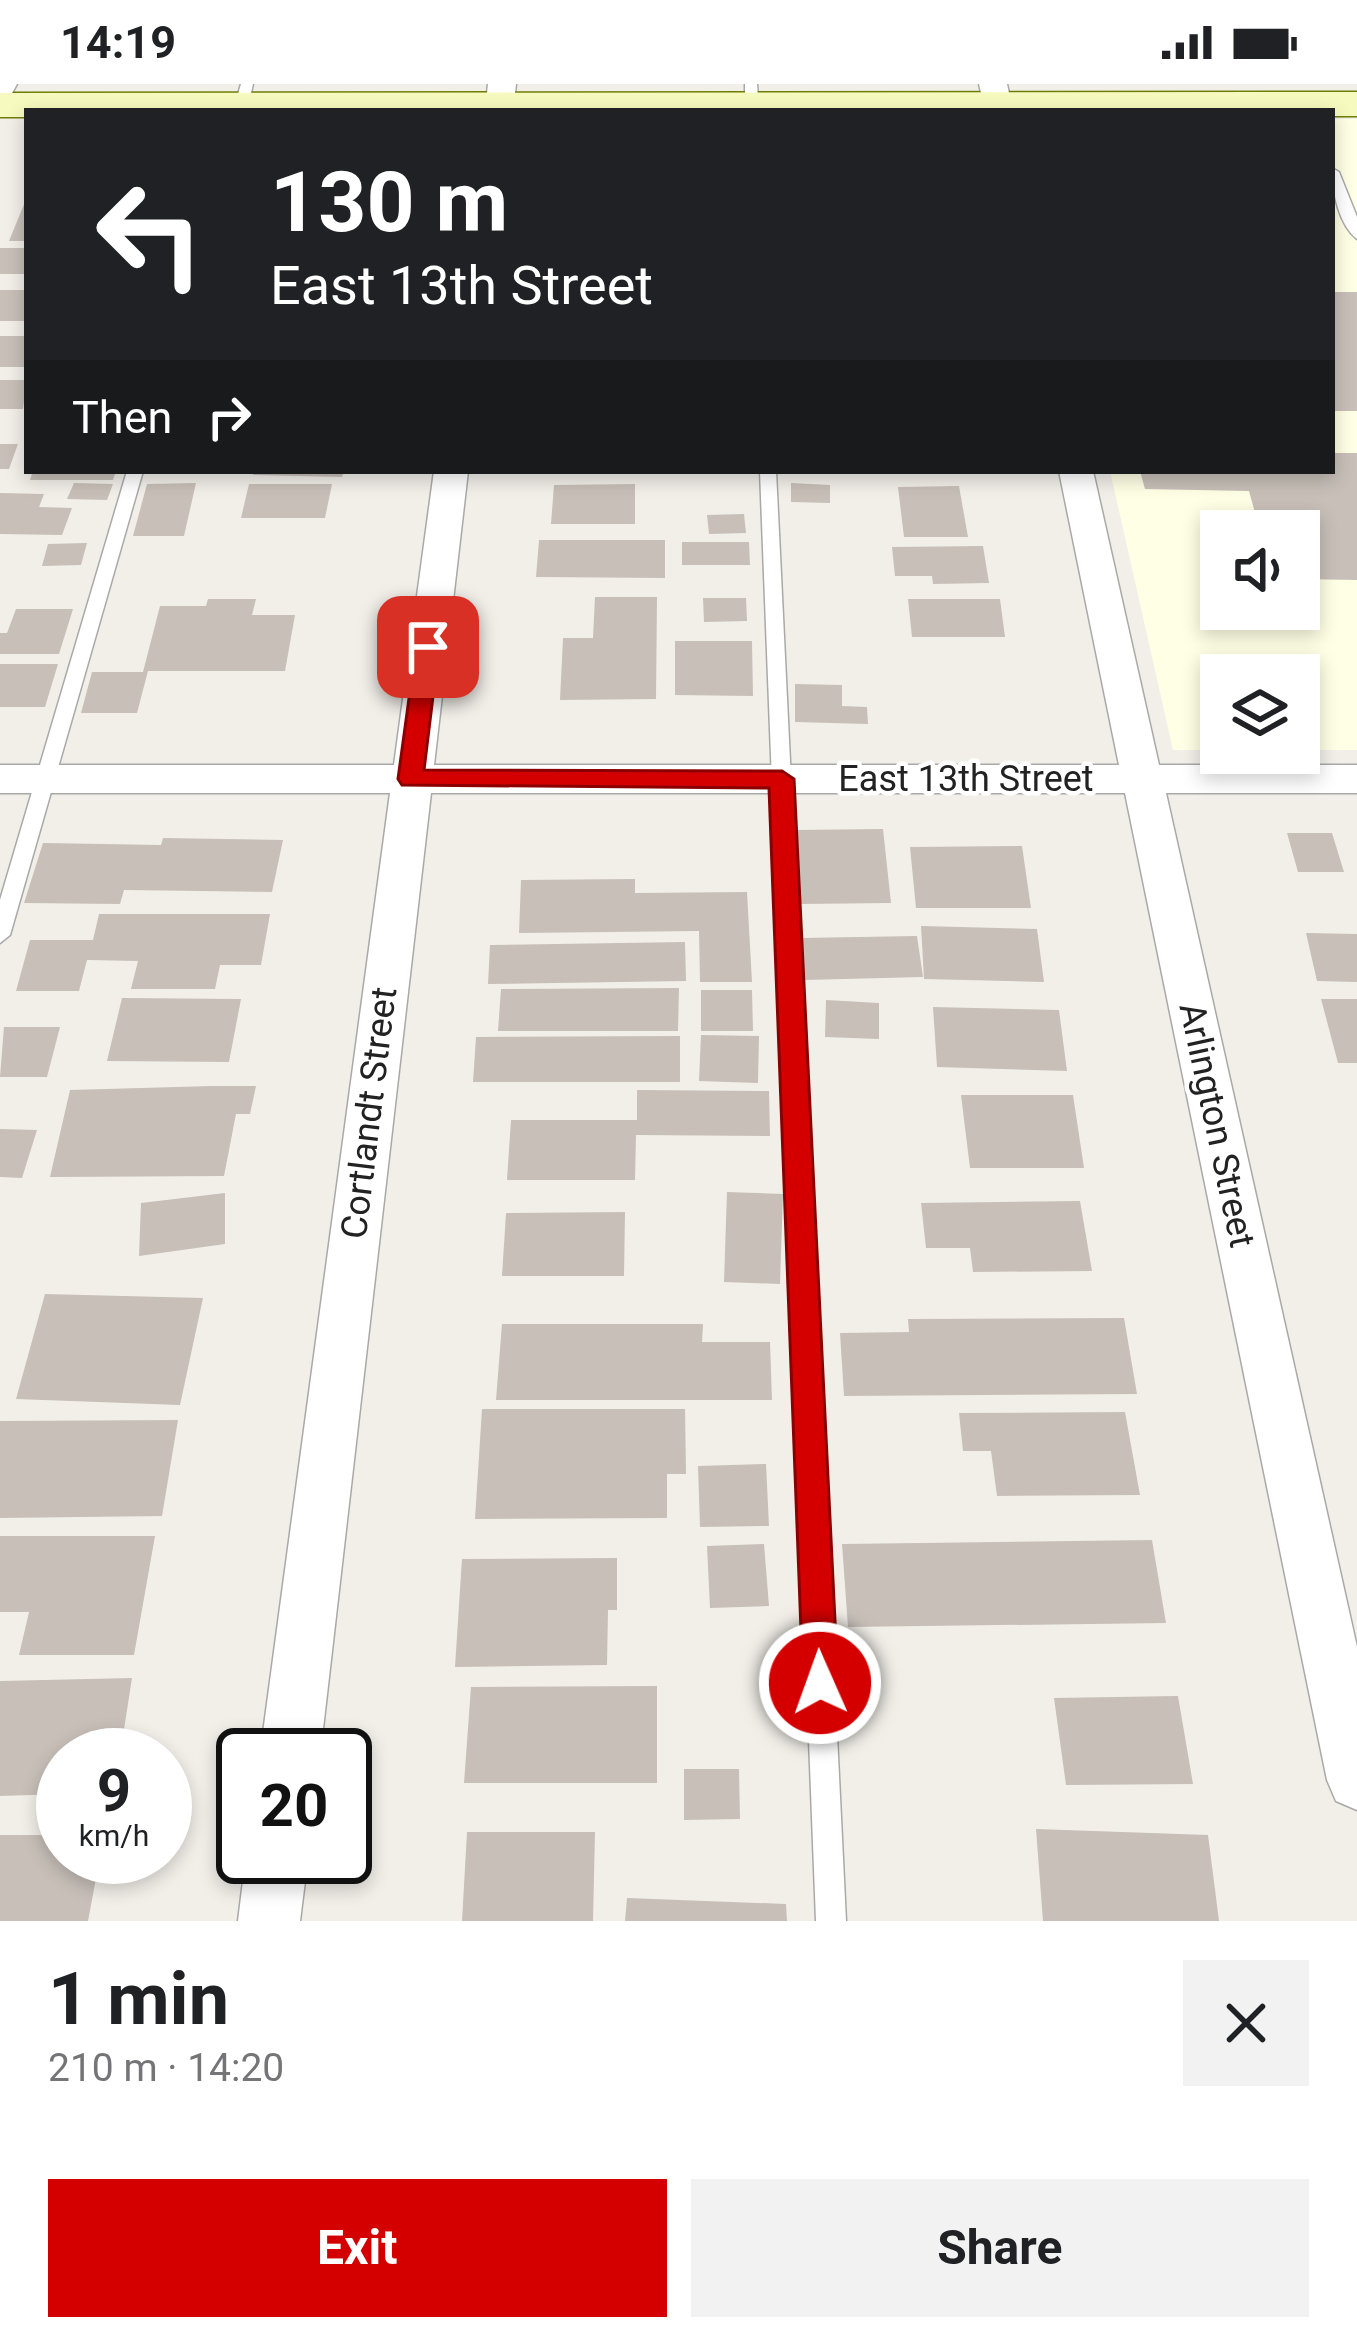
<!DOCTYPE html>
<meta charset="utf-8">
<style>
:root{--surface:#fff;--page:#f2f2f2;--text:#202124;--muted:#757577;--accent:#d40000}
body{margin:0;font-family:Roboto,sans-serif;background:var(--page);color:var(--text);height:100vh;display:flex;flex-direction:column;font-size:45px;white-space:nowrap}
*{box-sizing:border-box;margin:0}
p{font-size:39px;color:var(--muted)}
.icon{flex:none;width:66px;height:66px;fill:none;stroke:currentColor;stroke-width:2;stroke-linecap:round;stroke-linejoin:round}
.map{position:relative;height:1837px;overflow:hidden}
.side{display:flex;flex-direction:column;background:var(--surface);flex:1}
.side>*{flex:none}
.guide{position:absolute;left:24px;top:24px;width:1311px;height:366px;border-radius:0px;box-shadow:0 6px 18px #0003;background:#202124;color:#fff;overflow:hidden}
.buttons{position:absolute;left:1200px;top:426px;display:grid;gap:24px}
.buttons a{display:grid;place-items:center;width:120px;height:120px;border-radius:0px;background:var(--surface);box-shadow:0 6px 18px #0003;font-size:60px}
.speed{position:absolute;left:36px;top:1644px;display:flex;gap:24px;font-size:60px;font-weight:700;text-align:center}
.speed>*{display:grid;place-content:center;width:156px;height:156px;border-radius:50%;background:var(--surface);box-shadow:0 6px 18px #0003;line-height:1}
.speed small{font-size:30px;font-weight:400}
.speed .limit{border:6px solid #111;border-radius:18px;background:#fff;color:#111}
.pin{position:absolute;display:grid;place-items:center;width:102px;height:102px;color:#fff;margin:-51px;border-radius:24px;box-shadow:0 6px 18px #0006}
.me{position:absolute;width:132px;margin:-66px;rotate:358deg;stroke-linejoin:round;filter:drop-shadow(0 0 9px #0008)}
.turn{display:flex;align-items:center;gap:42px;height:252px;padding:0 48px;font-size:54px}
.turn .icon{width:156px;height:156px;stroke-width:2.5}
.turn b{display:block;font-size:84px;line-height:102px}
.then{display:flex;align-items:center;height:114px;padding:0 48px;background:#0003;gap:24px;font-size:45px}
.round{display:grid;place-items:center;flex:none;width:126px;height:126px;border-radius:0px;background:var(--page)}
.summary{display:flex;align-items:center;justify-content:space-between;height:204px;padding:0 48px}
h1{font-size:72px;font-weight:700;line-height:90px}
.cta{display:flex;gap:24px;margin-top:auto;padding:24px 48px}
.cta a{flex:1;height:138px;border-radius:0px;background:var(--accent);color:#fff;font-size:48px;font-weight:700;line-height:138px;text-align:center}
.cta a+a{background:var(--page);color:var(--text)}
.status{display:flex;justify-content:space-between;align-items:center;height:84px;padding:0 60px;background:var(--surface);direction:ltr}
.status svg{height:33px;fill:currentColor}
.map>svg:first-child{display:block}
.education{fill:#ffffe5;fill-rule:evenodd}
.building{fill:#c7bfb8}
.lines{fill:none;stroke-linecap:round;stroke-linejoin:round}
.lane-casing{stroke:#a9a9a9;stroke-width:3}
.street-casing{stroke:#a9a9a9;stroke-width:3}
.secondary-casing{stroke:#707d05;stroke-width:3}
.lane{fill:#fff;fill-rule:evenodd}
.street{fill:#fff;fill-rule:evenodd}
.secondary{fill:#f7fabf;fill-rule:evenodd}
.route{fill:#d40000;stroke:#8a0000;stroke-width:3}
.labels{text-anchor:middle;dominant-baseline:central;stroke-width:9;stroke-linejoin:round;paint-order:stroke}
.street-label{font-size:36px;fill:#222;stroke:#fff}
</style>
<div class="status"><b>14:19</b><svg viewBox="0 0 49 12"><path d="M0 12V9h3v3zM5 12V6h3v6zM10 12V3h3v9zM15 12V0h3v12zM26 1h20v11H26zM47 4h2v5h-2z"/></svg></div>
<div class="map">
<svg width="1357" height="1837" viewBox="0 0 1357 1837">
<rect width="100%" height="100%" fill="#f2efe9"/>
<path class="education" d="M1332,35h25v631h-58v-75h-78v75h-48l-63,-279h222zM1221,447h78v78h-78z"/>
<g class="building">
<polygon points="27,113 27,157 9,157"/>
<rect x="0" y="164" width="27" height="26"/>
<rect x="0" y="206" width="27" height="31"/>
<rect x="1332" y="208" width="25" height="119"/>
<rect x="0" y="252" width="27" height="31"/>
<polygon points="0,296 27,296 23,325 0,325"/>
<polygon points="0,360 18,360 9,385 0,385"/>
<polygon points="1332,369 1357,369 1357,496 1299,495 1299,447 1260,447 1249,407 1145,405 1140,387 1332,387"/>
<polygon points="33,387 116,387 113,396 30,396"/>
<polygon points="253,387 344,387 342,393 253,391"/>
<polygon points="74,399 113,400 107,416 67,415"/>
<polygon points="196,399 184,452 133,452 147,400"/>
<polygon points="791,399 830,401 830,419 791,418"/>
<polygon points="249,400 332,400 325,434 241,434"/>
<polygon points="635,400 635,440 551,440 554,401"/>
<polygon points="959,402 968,453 904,453 898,403"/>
<polygon points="0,409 44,410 39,423 72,424 62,451 0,450"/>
<polygon points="744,430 746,449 709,450 707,431"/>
<polygon points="539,456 665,456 665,494 536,493"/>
<polygon points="682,458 749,458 750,481 682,481"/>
<polygon points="87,459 81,481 42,482 48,460"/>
<polygon points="983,462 989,499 933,500 932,492 895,492 892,463"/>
<polygon points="595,513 657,513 656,615 560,616 563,554 593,554"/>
<polygon points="703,514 746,514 747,537 704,538"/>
<polygon points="208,515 256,515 252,531 295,531 285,587 148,587 137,629 81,629 92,588 143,588 160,522 206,522"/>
<polygon points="908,515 1000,515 1005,553 912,553"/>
<polygon points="16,525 73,525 59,570 0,570 0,549 7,549"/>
<polygon points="675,557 752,557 753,612 675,611"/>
<polygon points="0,580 58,580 45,623 0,623"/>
<polygon points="795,600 842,601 842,622 867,623 868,640 795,638"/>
<polygon points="883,745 891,819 799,820 794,746"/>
<polygon points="1287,749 1332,749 1344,788 1298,788"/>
<polygon points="163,754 283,756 272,808 124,806 120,820 24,819 43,759 161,761"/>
<polygon points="1022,762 1031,824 916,824 910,763"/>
<polygon points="635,795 635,809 747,808 752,898 700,898 699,847 519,849 521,796"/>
<polygon points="99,830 270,830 261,881 220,881 215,905 131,905 138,877 87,876 79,907 16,907 30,856 93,856"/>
<polygon points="921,842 1037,845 1044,898 924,895"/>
<polygon points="1306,849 1357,850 1357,898 1317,897"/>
<polygon points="917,852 923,893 805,896 801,854"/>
<polygon points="685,858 686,897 488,900 490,861"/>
<polygon points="679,904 678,947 498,947 501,905"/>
<polygon points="701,906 752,906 753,947 701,947"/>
<polygon points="122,914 241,915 229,978 107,977"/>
<polygon points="1321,915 1357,915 1357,979 1338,979"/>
<polygon points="826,916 879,919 879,955 825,953"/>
<polygon points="933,923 1059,926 1067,987 937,983"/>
<polygon points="4,943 60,943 47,993 0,993"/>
<polygon points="701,951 759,952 758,999 699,997"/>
<polygon points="680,952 680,998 473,998 476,953"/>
<polygon points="212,1002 256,1002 250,1030 236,1030 224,1092 50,1093 70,1006"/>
<polygon points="637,1006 769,1007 770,1052 636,1051 635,1096 507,1096 511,1036 637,1036"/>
<polygon points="961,1011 1073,1011 1084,1084 970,1084"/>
<polygon points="0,1045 37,1046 22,1094 0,1093"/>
<polygon points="727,1108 783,1110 780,1200 724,1198"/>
<polygon points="225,1109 225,1160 139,1172 141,1119"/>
<polygon points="1080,1117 1092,1187 973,1188 970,1164 926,1164 921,1119"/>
<polygon points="625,1128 624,1192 502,1192 506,1129"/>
<polygon points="45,1210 203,1214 180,1321 16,1315"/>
<polygon points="1124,1234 1137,1310 844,1312 840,1249 909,1248 908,1235"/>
<polygon points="502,1240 703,1240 702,1258 770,1258 772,1316 496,1316"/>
<polygon points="482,1325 685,1325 686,1390 667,1390 667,1434 475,1435"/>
<polygon points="1125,1328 1140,1411 997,1412 991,1367 963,1367 959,1329"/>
<polygon points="178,1336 162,1432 0,1434 0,1337"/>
<polygon points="766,1380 769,1442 700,1443 698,1382"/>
<polygon points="0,1452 155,1452 134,1571 19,1571 29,1528 0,1528"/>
<polygon points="1152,1456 1166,1539 848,1543 842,1460"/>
<polygon points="764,1460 769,1522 710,1524 707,1462"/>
<polygon points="617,1474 617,1526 608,1526 607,1581 455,1583 462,1475"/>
<polygon points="132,1594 120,1671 63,1671 63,1710 0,1712 0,1597"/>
<polygon points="657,1602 657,1699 464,1699 471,1603"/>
<polygon points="1178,1612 1193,1700 1066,1701 1054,1614"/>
<polygon points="684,1685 739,1685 740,1735 684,1736"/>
<polygon points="1036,1745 1208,1751 1219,1837 1043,1837"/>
<polygon points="467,1748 595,1748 593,1837 462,1837"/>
<polygon points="0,1751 63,1751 63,1773 100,1773 88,1837 0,1837"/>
<polygon points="627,1814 786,1820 787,1837 625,1837"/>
</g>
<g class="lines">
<defs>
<g id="lane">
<polygon points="241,0 253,0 247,27 233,27"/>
<polygon points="745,0 757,0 759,27 745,27"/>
<path d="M1332,84l7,4 18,45v22c-18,-14 -25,-47 -25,-71z"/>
<polygon points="127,387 143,387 10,851 0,859 0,816"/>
<polygon points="760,387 776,387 846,1837 816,1837"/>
</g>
<g id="street">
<polygon points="0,0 17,0 10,13 0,15"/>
<polygon points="488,0 516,0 513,27 485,27"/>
<polygon points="979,0 1007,0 1013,27 985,27"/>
<polygon points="434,387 468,387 434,681 1119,681 1059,387 1093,387 1159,681 1357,681 1357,709 1166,709 1357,1563 1357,1726 1336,1717 1327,1696 1125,709 431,709 320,1671 260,1671 390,709 0,709 0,681 394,681"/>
<polygon points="246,1773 308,1773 300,1837 238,1837"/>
</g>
<polygon id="secondary" points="1357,8 1357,32 1332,32 1332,27 27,27 27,33 0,33 0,9"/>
</defs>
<use href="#lane" class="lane-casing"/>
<use href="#street" class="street-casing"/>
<use href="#secondary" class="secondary-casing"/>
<use href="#lane" class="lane"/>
<use href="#street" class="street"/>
<use href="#secondary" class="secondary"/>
</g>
<polygon class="route" points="428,555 439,563 424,686 782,687 794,695 838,1599 833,1611 820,1616 808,1611 803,1599 769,704 402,701 398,695 416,563"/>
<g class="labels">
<g class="street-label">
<text x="966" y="695">East 13th Street</text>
<text transform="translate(369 1029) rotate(-83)">Cortlandt Street</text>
<text transform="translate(1217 1041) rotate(78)">Arlington Street</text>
</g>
</g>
</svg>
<div class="buttons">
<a><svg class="icon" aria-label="sound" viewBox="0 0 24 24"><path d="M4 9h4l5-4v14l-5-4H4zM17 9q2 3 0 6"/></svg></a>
<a><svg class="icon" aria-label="layers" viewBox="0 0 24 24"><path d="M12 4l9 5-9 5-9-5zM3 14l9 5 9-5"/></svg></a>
</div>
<div class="speed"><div>9<small>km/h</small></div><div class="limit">20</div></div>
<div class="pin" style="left:428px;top:563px;background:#d93025"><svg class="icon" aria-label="arrive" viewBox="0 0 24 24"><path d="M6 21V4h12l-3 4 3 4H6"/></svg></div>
<svg class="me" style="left:820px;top:1599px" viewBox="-20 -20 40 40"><circle r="17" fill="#d40000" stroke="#fff" stroke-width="3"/><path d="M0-11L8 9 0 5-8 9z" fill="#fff"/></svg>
<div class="guide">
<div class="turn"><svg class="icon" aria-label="left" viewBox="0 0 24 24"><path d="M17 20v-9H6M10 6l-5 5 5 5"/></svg><div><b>130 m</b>East 13th Street</div></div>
<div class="then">Then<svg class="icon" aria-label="right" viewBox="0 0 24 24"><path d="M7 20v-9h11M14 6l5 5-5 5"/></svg></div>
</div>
</div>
<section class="side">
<div class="summary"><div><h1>1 min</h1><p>210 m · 14:20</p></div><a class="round"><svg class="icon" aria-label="close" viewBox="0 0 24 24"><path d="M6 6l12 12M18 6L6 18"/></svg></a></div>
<div class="cta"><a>Exit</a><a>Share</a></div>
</section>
